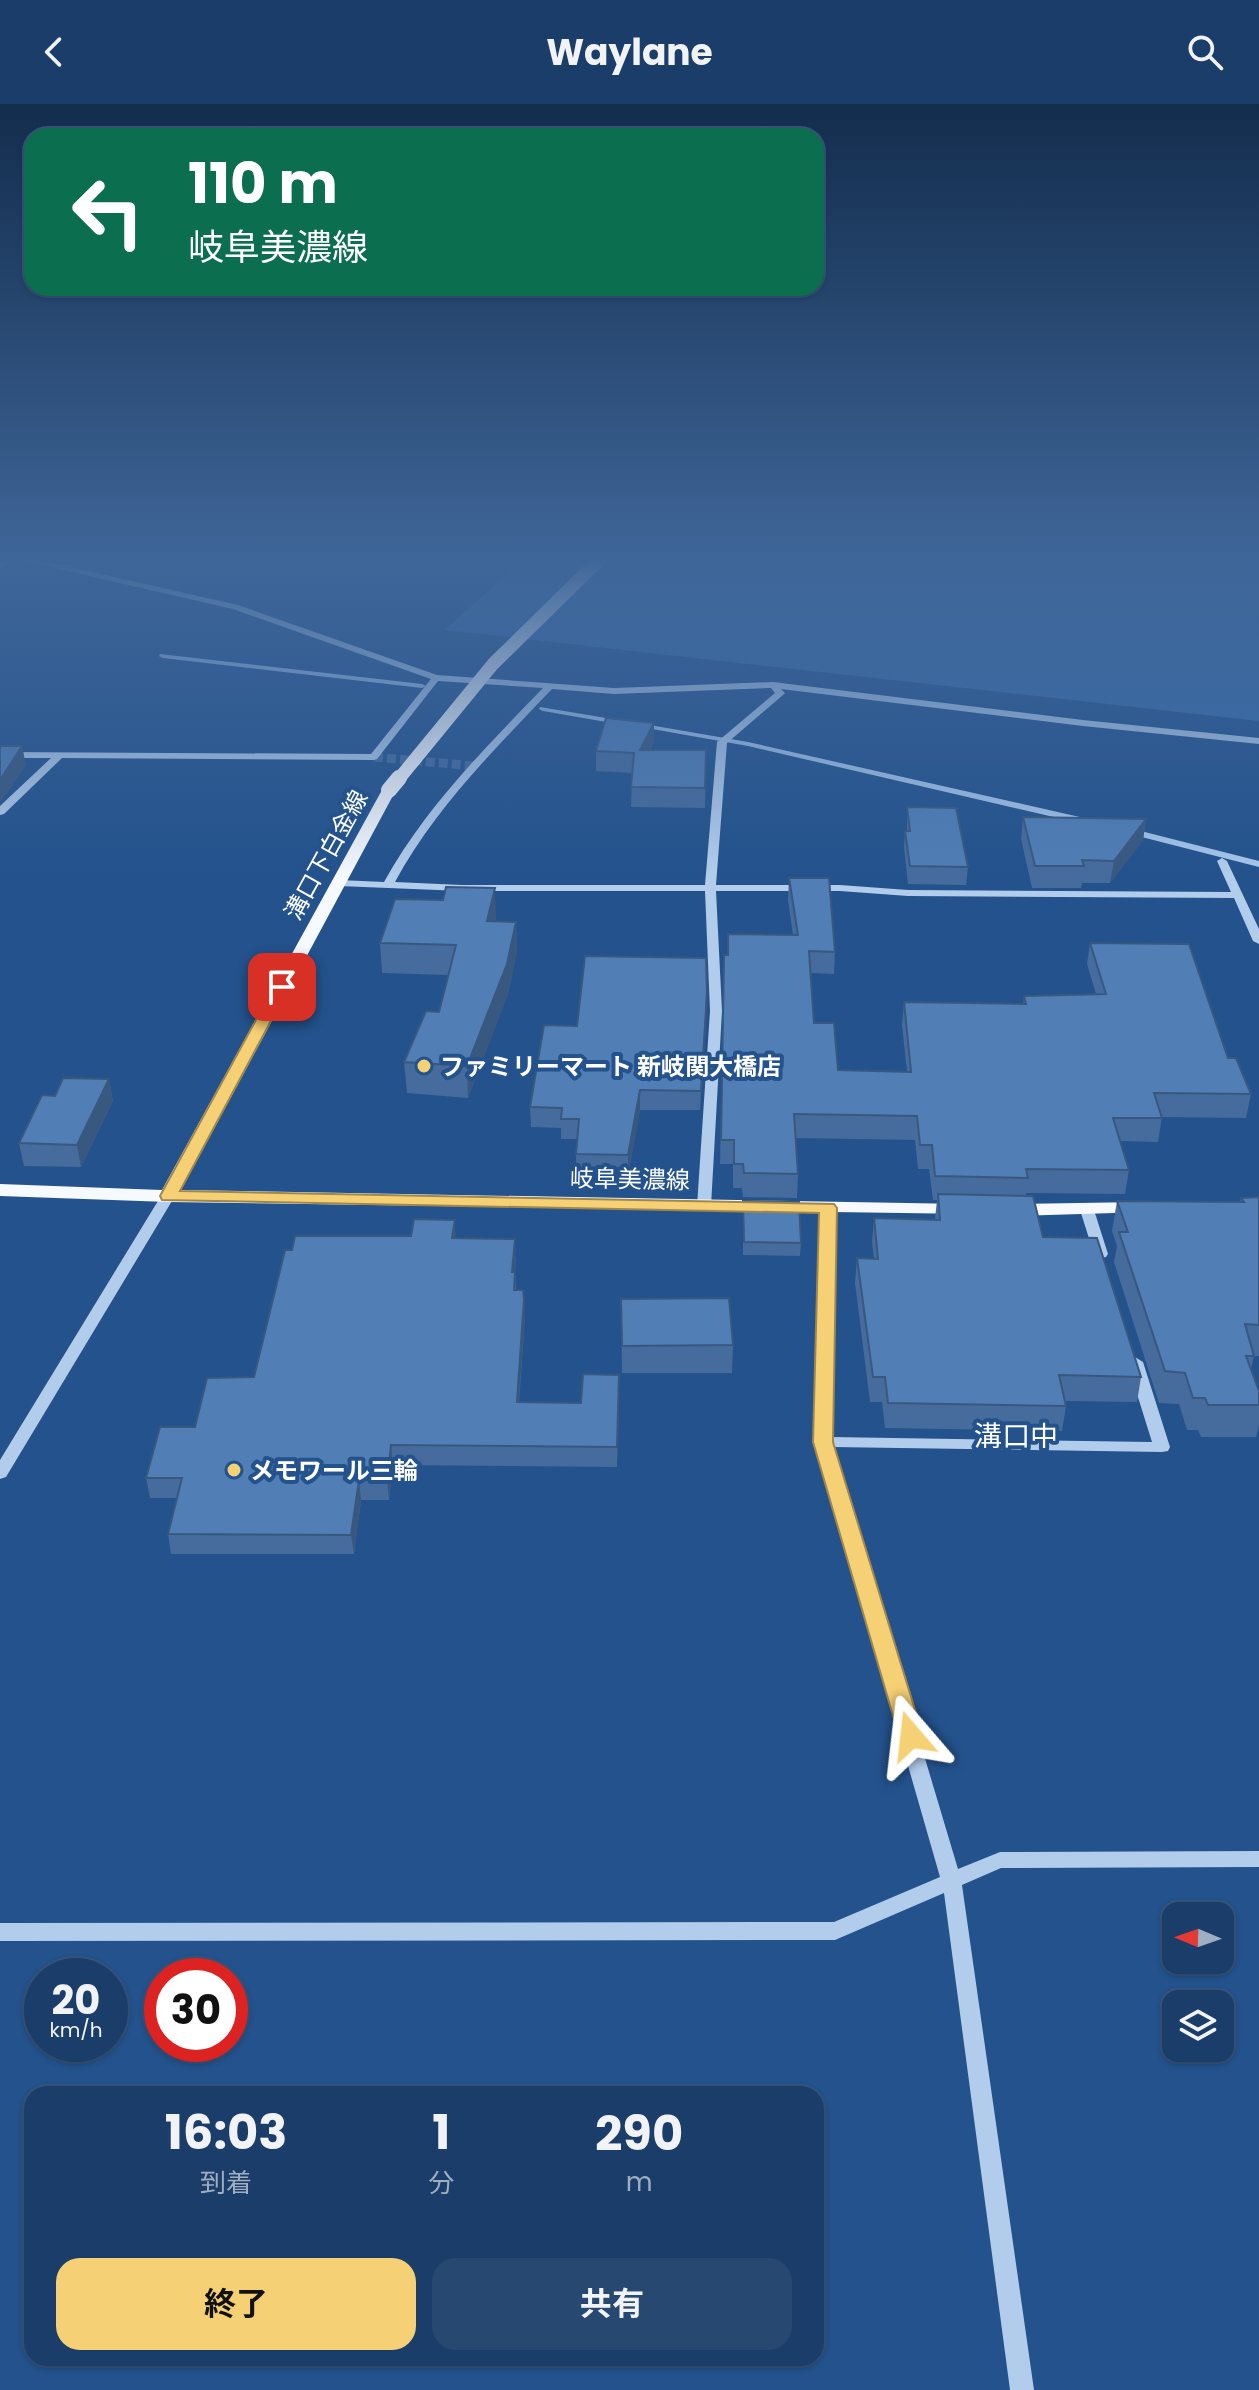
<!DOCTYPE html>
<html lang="ja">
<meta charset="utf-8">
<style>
:root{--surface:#1a3e69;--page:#274971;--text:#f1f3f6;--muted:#9faec0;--line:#38577d;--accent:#f6d075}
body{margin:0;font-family:Poppins,"Noto Sans JP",sans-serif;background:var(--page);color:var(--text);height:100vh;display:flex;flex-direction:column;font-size:30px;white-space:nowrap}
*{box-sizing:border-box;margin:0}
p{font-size:26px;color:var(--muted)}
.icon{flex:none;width:44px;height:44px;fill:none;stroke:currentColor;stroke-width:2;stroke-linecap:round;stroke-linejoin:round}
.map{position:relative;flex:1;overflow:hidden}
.details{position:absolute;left:24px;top:1982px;width:800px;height:280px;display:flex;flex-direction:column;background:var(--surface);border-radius:24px;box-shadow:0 2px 6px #0004,0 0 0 2px var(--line)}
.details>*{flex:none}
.guide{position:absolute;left:24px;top:24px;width:800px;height:168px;border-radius:24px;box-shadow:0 2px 6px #0004,0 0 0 2px var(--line);background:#0b6e4f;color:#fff;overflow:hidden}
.needle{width:52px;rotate:272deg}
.tools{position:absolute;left:1162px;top:1798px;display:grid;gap:16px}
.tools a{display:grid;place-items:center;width:72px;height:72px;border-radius:16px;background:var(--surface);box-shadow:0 2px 6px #0004,0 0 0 2px var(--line);font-size:40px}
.speed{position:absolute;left:24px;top:1854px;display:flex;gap:16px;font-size:40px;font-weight:700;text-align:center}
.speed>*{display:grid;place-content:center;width:104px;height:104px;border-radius:50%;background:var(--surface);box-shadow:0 2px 6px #0004,0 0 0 2px var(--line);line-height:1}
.speed small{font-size:20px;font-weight:400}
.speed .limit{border:12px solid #d22;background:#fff;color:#111}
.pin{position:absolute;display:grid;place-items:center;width:68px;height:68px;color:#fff;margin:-34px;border-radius:16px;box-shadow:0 4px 12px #0006}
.me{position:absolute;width:88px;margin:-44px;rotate:343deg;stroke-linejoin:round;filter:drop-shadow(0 0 6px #0008)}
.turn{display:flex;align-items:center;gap:28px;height:168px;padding:0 32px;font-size:36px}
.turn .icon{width:104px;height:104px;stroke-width:2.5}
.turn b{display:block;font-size:56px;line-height:68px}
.eta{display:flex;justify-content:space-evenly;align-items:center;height:136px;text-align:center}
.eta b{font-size:48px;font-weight:700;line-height:56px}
.action{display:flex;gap:16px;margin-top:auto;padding:16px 32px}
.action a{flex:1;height:92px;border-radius:24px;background:var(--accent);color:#111;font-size:32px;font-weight:700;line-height:92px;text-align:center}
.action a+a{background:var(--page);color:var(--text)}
header{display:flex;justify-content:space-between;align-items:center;height:104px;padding:0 32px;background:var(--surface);font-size:36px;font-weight:700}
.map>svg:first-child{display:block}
.green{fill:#376ca9}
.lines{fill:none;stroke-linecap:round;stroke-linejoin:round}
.stream{fill:#a6c7ec;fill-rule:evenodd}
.minor-tunnel{stroke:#446c9d;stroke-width:9;stroke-dasharray:9 4;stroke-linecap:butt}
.minor{fill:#b2cceb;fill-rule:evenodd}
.major{fill:#f6f9fe;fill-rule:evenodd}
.major-bridge-far1{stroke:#f6f9fe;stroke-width:13}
.major-bridge{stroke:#f6f9fe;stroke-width:16}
.wall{fill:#456c9c}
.shaded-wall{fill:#38587f}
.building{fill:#507eb5;stroke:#38587f;stroke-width:2}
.route{fill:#f6d075;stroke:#a0874c;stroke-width:2}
.poi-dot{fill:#f6d075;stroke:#23528c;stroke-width:3}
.labels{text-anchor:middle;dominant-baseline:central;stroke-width:8;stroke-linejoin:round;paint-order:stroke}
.street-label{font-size:24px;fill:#fff;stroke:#23528c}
.poi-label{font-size:24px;font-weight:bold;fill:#fff;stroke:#23528c;text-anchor:start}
.quarter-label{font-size:28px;fill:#fff;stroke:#23528c}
</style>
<header><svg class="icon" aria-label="back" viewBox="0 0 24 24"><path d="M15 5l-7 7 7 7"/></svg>Waylane<svg class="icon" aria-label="search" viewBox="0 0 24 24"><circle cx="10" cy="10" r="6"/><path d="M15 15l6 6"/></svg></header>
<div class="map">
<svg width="1259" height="2286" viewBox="0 0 1259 2286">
<rect width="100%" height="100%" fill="#23528c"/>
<polygon class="green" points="526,453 1259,453 1259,617 445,526"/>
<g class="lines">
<g class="stream">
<polygon points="160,550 422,580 426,582 422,584 163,554 159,552"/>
<polygon points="540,603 618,616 622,618 618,620 543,607 539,605"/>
<polygon points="638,619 748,638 1084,714 1088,717 1084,720 748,642 641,623 637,621"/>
<polygon points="1129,724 1259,757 1259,763 1126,729 1126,725"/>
</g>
<polyline class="minor-tunnel" points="374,653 474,662"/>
<g class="minor">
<path d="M9,453h17l212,48 199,70 177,13 159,-6 310,38 176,18v6l-176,-18 -302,-37 4,4 -2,2 -56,48 -11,142h124l68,5 323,2 -14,-31 5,-3 5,3 32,68v15l-6,-3 -19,-43 -326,-2 -68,-5h-124l6,120 -11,195 -2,3h-10l-2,-3 13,-195 -5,-120h-243l-123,-5 -5,-3 5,-3 45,2c41,-74 100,-133 159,-194l-105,-7 -61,78 -3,1 -312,-2 -58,56 -4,1v-9l51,-48h-51v-6l371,2 60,-75 -198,-70 -217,-50 -16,10v-6zM771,584l4,5 -58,49 -12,143h-243l-67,-3c40,-74 99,-132 157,-193l62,5z"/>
<polygon points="168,1088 175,1092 6,1373 0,1375 0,1356 161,1092"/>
<polygon points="828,1100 835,1104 831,1333 1152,1338 1127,1258 1135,1253 1143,1258 1170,1343 1168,1347 1162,1348 832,1343 958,1765 1000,1748 1259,1747 1259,1763 1001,1764 962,1781 1034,2286 1010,2286 944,1789 835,1836 0,1837 0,1819 834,1818 940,1773 815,1338 821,1104"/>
<polygon points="1087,1102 1094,1106 1108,1150 1106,1153 1101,1154 1094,1150 1080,1106"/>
</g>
<g class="major">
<polygon points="389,682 396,686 181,1086 964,1100 971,1102 974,1106 971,1110 168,1098 0,1092 0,1080 162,1086 382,686"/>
<polygon points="1140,1098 1147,1100 1150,1104 1147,1108 1012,1112 1002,1106 1012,1100"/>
</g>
<polyline class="major-bridge-far1" points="398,676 493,560 602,453"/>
<polyline class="major-bridge" points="389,686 399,674"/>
</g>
<g class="wall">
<polygon points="654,619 654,638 650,646 706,646 705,704 631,703 632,669 596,667 596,647"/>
<polygon points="907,703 968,763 966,781 908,780 904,743 905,727 907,727"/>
<polygon points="1023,713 1146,715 1143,736 1110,779 1082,779 1081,784 1032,784 1021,735"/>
<polygon points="789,774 835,848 834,870 811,869 814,919 838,966 907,967 902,921 904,898 1023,900 1024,892 1096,890 1087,860 1090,839 1228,954 1251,990 1246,1014 1162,1013 1158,1038 1120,1037 1129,1066 1125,1090 1026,1089 1026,1091 1043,1133 1141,1273 1137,1298 1065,1297 1066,1302 1062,1327 885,1324 882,1298 870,1298 855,1179 857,1154 874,1154 872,1138 874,1114 935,1115 937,1096 933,1096 929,1065 918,1065 915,1036 795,1034 798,1070 797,1094 743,1093 742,1084 733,1084 733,1060 720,1060 724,851 728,851 728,830 793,831 788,796"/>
<polygon points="496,813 495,817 516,818 517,847 508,890 468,994 407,989 404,958 439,908 448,871 382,869 380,839"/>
<polygon points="707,888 700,1006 640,1006 628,1071 576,1070 576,1050 577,1035 561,1035 561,1024 531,1023 530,1003 577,922"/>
<polygon points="109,975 113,997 81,1063 24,1062 19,1039 55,992"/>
<polygon points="1259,1093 1259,1252 1254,1252 1251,1265 1259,1287 1259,1322 1256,1333 1201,1333 1198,1326 1187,1326 1179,1300 1159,1299 1114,1158 1117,1142 1112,1127 1117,1097 1240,1098 1241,1094"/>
<polygon points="743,1097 801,1139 800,1152 743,1151"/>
<polygon points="456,1134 516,1153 515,1168 516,1186 524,1195 525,1213 519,1298 581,1299 619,1290 617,1363 393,1361 389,1396 361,1396 354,1450 171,1450 168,1430 177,1394 150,1394 146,1374 195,1323 254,1273 292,1146"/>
<polygon points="621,1195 733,1241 732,1269 622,1269"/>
</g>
<g class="shaded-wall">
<polygon points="654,619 654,638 640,665 640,646"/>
<polygon points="22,642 26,661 4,694 0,698 0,676"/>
<polygon points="1146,715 1143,736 1110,779 1114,757"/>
<polygon points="495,784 496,813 488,846 487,817"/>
<polygon points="516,818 517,847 508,890 468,994 467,962"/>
<polygon points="707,888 707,907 700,1006 701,987"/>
<polygon points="109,975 113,997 81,1063 77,1041"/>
<polygon points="640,986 640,1006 628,1071 628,1051"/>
<polygon points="455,1116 456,1134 452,1134"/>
<polygon points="515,1135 516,1153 513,1186 512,1168"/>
<polygon points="524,1195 525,1213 517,1317 517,1298"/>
<polygon points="391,1341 393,1361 389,1396 387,1376"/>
<polygon points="359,1376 361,1396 354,1450 351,1431"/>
</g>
<g class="building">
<polygon points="606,614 654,619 640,646 706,646 705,684 631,683 634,649 596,647"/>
<polygon points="0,642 22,642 0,676"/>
<polygon points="907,703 956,704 968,763 910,762 905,727 910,727"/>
<polygon points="1023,713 1146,715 1114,757 1082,756 1084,762 1035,762"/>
<polygon points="789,774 829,774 835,848 809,847 814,919 834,919 838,966 911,968 904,898 1026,900 1024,892 1106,890 1090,839 1189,840 1228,954 1236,954 1251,990 1154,989 1162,1014 1113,1014 1129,1066 1026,1065 1028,1074 935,1072 932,1041 920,1041 917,1012 794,1010 798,1070 744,1069 743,1060 734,1060 734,1036 721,1036 724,851 728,851 728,830 798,831"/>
<polygon points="446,783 495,784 487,817 516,818 507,860 467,962 404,958 426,907 439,908 456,841 380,839 395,795 443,796"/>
<polygon points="585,852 706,854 707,888 701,987 640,986 628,1051 576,1050 579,1015 561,1015 562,1004 530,1003 544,921 577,922"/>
<polygon points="63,974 109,975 77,1041 19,1039 42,991 55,992"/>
<polygon points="938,1090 1033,1092 1043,1133 1097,1134 1141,1273 1059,1271 1066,1302 888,1299 885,1273 873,1273 857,1154 878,1155 874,1114 940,1116"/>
<polygon points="1259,1093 1259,1221 1245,1220 1254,1252 1246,1252 1259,1287 1259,1301 1208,1301 1205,1294 1193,1294 1185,1269 1165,1267 1119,1128 1128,1128 1117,1097 1244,1098 1241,1094"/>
<polygon points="743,1097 799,1098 801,1139 744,1138"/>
<polygon points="414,1115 455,1116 452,1134 515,1135 512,1168 515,1168 514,1186 523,1186 524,1195 517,1298 581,1299 583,1270 619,1271 617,1343 391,1341 387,1376 359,1376 351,1431 168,1430 182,1374 146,1374 160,1323 195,1323 207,1274 254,1273 285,1146 292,1146 295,1132 411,1132"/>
<polygon points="729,1194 733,1241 622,1242 621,1195"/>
</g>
<linearGradient id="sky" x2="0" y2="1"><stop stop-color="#132d4d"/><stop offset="0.59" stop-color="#3f6699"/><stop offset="1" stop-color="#3f6699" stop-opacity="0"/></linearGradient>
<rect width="1259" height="773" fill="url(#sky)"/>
<polygon class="route" points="282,879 289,883 180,1087 834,1100 837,1104 833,1338 923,1632 919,1639 911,1642 903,1639 899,1632 813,1338 819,1109 162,1096 160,1092 274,883"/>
<g class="poi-dot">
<circle cx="424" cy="962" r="8"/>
<circle cx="234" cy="1366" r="8"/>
</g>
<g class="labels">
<g class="street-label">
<text transform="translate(326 751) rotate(-61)">溝口下白金線</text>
<text transform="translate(630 1075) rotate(1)">岐阜美濃線</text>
</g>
<g class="poi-label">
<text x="440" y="962">ファミリーマート 新岐関大橋店</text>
<text x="250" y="1366">メモワール三輪</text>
</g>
<g class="quarter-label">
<text x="1016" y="1332">溝口中</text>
</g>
</g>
</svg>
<div class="tools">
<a><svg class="needle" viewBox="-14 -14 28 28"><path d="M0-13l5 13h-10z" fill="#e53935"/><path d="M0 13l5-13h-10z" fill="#9faec0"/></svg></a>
<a><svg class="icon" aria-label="layers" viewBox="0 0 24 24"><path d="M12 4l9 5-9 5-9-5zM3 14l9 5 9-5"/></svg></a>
</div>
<div class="speed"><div>20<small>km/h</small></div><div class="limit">30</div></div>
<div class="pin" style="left:282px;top:883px;background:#d93025"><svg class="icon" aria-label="arrive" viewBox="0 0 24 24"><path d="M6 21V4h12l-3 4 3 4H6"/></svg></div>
<svg class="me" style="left:911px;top:1632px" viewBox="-20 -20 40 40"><path d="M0-17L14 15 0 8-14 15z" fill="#f6d075" stroke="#fff" stroke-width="4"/></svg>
<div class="guide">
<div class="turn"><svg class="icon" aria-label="left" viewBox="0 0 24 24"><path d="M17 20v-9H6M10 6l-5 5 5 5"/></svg><div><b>110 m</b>岐阜美濃線</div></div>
</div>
<section class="details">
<div class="eta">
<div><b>16:03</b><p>到着</p></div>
<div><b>1</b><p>分</p></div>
<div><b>290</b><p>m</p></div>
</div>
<div class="action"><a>終了</a><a>共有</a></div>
</section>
</div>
